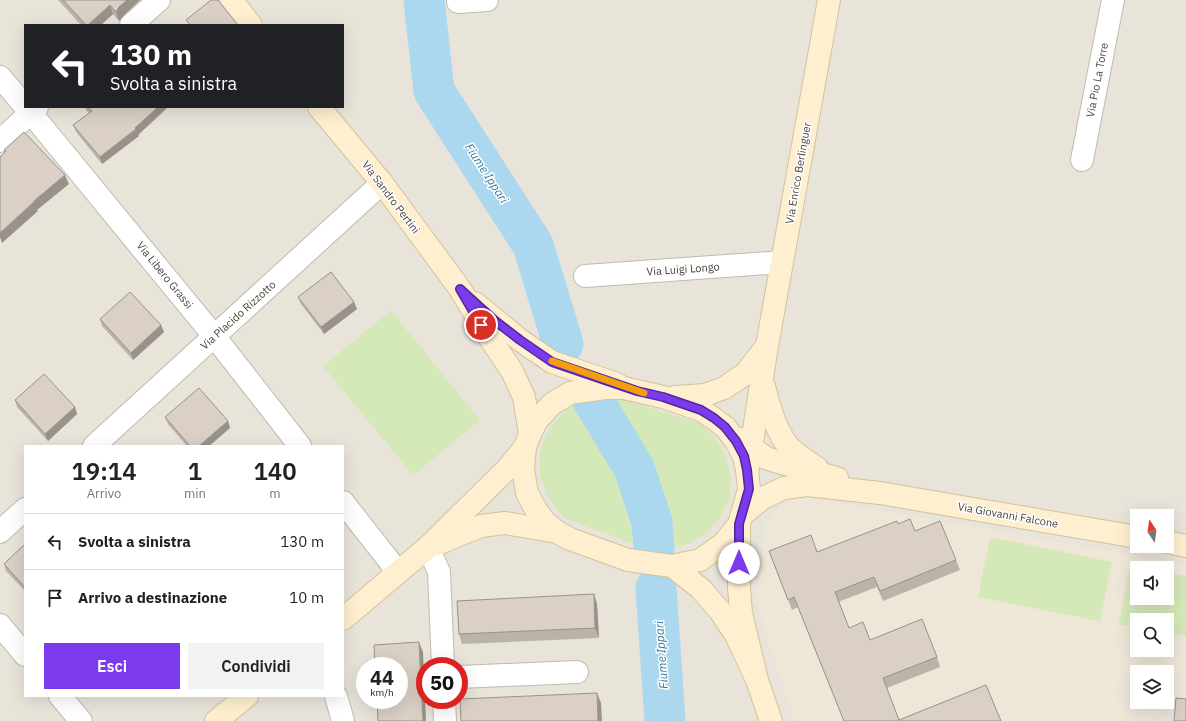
<!DOCTYPE html>
<html lang="it">
<style>
:root{--surface:#fff;--page:#f2f2f2;--text:#222;--muted:#767676;--line:#e0e0e0;--accent:#7c3aed}
body{margin:0;font-family:"IBM Plex Sans",sans-serif;background:var(--page);color:var(--text);height:100vh;display:flex;flex-direction:column;font-size:15px;white-space:nowrap}
*{box-sizing:border-box;margin:0}
p{font-size:13px;color:var(--muted)}
.icon{flex:none;width:22px;height:22px;fill:none;stroke:currentColor;stroke-width:2;stroke-linecap:round;stroke-linejoin:round}
.map{position:relative;flex:1;overflow:hidden}
.drawer{position:absolute;left:24px;top:445px;width:320px;height:252px;display:flex;flex-direction:column;background:var(--surface);border-radius:0px;box-shadow:0 4px 16px #0002}
.drawer>*{flex:none}
.top-card{position:absolute;left:24px;top:24px;width:320px;height:84px;border-radius:0px;box-shadow:0 4px 16px #0002;background:#202124;color:#fff;overflow:hidden}
.needle{width:26px;rotate:347deg}
.tools{position:absolute;left:1130px;top:509px;display:grid;gap:8px}
.tools a{display:grid;place-items:center;width:44px;height:44px;border-radius:0px;background:var(--surface);box-shadow:0 4px 16px #0002;font-size:20px}
.speed{position:absolute;left:356px;top:657px;display:flex;gap:8px;font-size:20px;font-weight:700;text-align:center}
.speed>*{display:grid;place-content:center;width:52px;height:52px;border-radius:50%;background:var(--surface);box-shadow:0 4px 16px #0002;line-height:1}
.speed small{font-size:10px;font-weight:400}
.speed .limit{border:6px solid #d22;background:#fff;color:#111}
.pin{position:absolute;display:grid;place-items:center;width:34px;height:34px;color:#fff;margin:-17px;border:2px solid #fff;border-radius:50%;box-shadow:0 1px 4px #0007}
.me{position:absolute;width:44px;margin:-22px;rotate:0deg;stroke-linejoin:round;filter:drop-shadow(0 0 3px #0008)}
.turn{display:flex;align-items:center;gap:14px;height:84px;padding:0 20px;font-size:18px}
.turn .icon{width:52px;height:52px;stroke-width:2.5}
.turn b{display:block;font-size:28px;line-height:34px}
.eta{display:flex;justify-content:space-evenly;align-items:center;height:68px;text-align:center}
.eta b{font-size:24px;font-weight:600;line-height:28px}
.action{display:flex;gap:8px;margin-top:auto;padding:8px 20px}
.action a{flex:1;height:46px;border-radius:0px;background:var(--accent);color:#fff;font-size:16px;font-weight:600;line-height:46px;text-align:center}
.action a+a{background:var(--page);color:var(--text)}
ul{padding:0;list-style:none}
li{display:flex;align-items:center;gap:12px;height:56px;padding:0 20px;border-top:1px solid var(--line)}
li div{flex:1}
li b{display:block;font-size:15px}
li em{font-style:normal}
.map>svg:first-child{display:block}
.residential{fill:#e9e4da;fill-rule:evenodd}
.education{fill:#eee6d7;fill-rule:evenodd}
.green{fill:#d5e8b7}
.lines{fill:none;stroke-linecap:round;stroke-linejoin:round}
.river{stroke:#acd8ef;stroke-width:41}
.street-casing{stroke:#c1b9af;stroke-width:24}
.secondary-casing{stroke:#d3c29d;stroke-width:24}
.street{stroke:#fff;stroke-width:22}
.secondary{stroke:#fdefcf;stroke-width:22}
.wall{fill:#bbb3a9}
.shaded-wall{fill:#99928a}
.building{fill:#dad0c5;stroke:#99928a}
.route-casing{stroke:#51269a;stroke-width:10}
.route{stroke:#7c3aed;stroke-width:7}
.slow{stroke:#f59e0b;stroke-width:7}
.labels{text-anchor:middle;dominant-baseline:central;stroke-width:3;stroke-linejoin:round;paint-order:stroke}
.street-label{font-size:11px;fill:#4a433a;stroke:#fff}
.water-label{font-size:12px;font-style:italic;fill:#317ba4;stroke:#fff}
</style>
<div class="map">
<svg width="1186" height="721" viewBox="0 0 1186 721">
<rect width="100%" height="100%" fill="#f5f2ec"/>
<path class="residential" d="M0,0h1186v721h-1186zM25,25h318v82h-318zM25,446h318v250h-318zM1137,516h30v30h-30zM1137,568h30v30h-30zM1137,620h30v30h-30zM365,666h34v34h-34zM425,666h34v34h-34zM1137,672h30v30h-30z"/>
<path class="education" d="M806,497l380,68v133l-39,23h-352l-39,-118 9,-79 6,-9 11,-10 9,-5zM1137,568h30v30h-30zM1137,620h30v30h-30zM1137,672h30v30h-30z"/>
<g class="green">
<polygon points="391,311 480,420 413,475 323,366"/>
<polygon points="602,399 625,400 699,423 715,437 726,456 731,477 729,499 720,518 706,534 688,544 668,549 647,548 595,530 563,517 548,497 540,476 540,455 544,440 553,423 566,410 583,401"/>
<polygon points="990,537 1112,562 1100,621 978,597"/>
<polygon points="1130,566 1142,568 1137,568 1137,598 1167,598 1167,573 1186,576 1186,636 1167,633 1167,620 1137,620 1137,627 1119,624"/>
</g>
<g class="lines">
<g class="river">
<polyline points="424,0 434,91 533,245 563,344"/>
<polyline points="593,400 634,468 652,522 654,548"/>
<polyline points="656,588 665,721"/>
</g>
<defs>
<g id="street">
<polyline points="458,2 487,0"/>
<polyline points="131,25 159,0"/>
<polyline points="0,77 25,106"/>
<polyline points="26,107 214,336 300,446"/>
<polyline points="0,141 37,107"/>
<polyline points="1082,160 1113,0"/>
<polyline points="585,276 782,262"/>
<polyline points="94,446 382,183"/>
<polyline points="343,502 398,572"/>
<polyline points="0,532 25,509"/>
<polyline points="428,547 439,572 443,666"/>
<polyline points="0,625 25,655"/>
<polyline points="459,677 577,672"/>
<polyline points="60,696 81,721"/>
<polyline points="336,696 343,721"/>
<polyline points="444,700 445,721"/>
</g>
<g id="secondary">
<polyline points="231,0 251,25"/>
<polyline points="319,107 382,183 460,289 489,337 512,371 524,397 530,434"/>
<polyline points="475,303 520,340 552,362 617,384"/>
<path d="M764,386c4,18 13,49 27,63 8,7 17,13 26,19"/>
<polyline points="675,397 705,395 724,388 745,374 766,347"/>
<polyline points="740,439 766,458 778,462 837,478"/>
<polyline points="748,468 767,346 829,0"/>
<polyline points="743,514 763,498 784,488 807,485 880,493 1137,537"/>
<polyline points="739,524 739,587 741,613 757,680 771,721"/>
<polyline points="1167,542 1186,546"/>
<polyline points="437,544 481,526 505,523 557,532"/>
<polyline points="672,566 700,560 723,544 739,524 749,489 747,470 744,457 736,441 725,427 713,418 701,410 663,397 624,388 605,388 570,393 552,404 537,420 530,434 525,447 523,469 527,493 536,510 545,522 557,532 570,539 628,560 672,566 701,589 720,611 736,635 757,680"/>
<polyline points="343,619 428,547 508,468 525,447"/>
<polyline points="216,721 247,696"/>
</g>
</defs>
<use href="#street" class="street-casing"/>
<use href="#secondary" class="secondary-casing"/>
<use href="#street" class="street"/>
<use href="#secondary" class="secondary"/>
</g>
<g class="wall">
<polygon points="58,0 140,0 123,16 119,21 113,14 101,25 81,25"/>
<polygon points="85,107 168,107 138,135 139,136 102,164 76,132 73,125 89,113 86,110"/>
<polygon points="298,297 354,302 357,309 324,334 301,304"/>
<polygon points="100,319 164,332 133,360 102,326"/>
<polygon points="15,400 75,407 77,414 48,441 17,407"/>
<polygon points="165,417 228,421 230,428 209,446 187,446 168,424"/>
<polygon points="898,524 915,531 956,560 960,570 883,601 877,587 838,602 849,628 870,640 937,657 940,667 887,688 899,720 1001,721 844,721 798,607 792,610 769,551 817,552"/>
<polygon points="25,544 25,591 6,571 4,564"/>
<polygon points="594,594 597,604 599,638 462,644 459,634"/>
</g>
<g class="shaded-wall">
<polygon points="127,0 140,0 123,16 119,21 116,12 119,7"/>
<polygon points="110,5 113,14 101,25 88,25"/>
<polygon points="158,107 168,107 138,135 139,136 102,164 100,157 135,128"/>
<polygon points="65,175 69,184 37,210 38,211 2,243 0,237 0,233 34,201"/>
<polygon points="354,302 357,309 324,334 321,327"/>
<polygon points="161,325 164,332 133,360 131,353"/>
<polygon points="75,407 77,414 48,441 45,434"/>
<polygon points="228,421 230,428 209,446 199,446"/>
<polygon points="594,594 597,604 599,638 595,628"/>
<polygon points="419,642 423,652 426,721 423,721"/>
<polygon points="597,693 601,703 602,721 598,721"/>
</g>
<g class="building">
<polygon points="63,0 127,0 119,7 116,12 110,5 88,25 86,25"/>
<polygon points="211,0 218,0 238,25 190,25 186,20"/>
<polygon points="88,107 158,107 135,128 136,129 100,157 73,125 92,111"/>
<polygon points="24,132 65,175 34,201 34,202 0,233 0,157 6,151 4,150"/>
<polygon points="331,272 354,302 321,327 298,297"/>
<polygon points="130,292 161,325 131,353 100,319"/>
<polygon points="44,374 75,407 45,434 15,400"/>
<polygon points="199,388 228,421 199,446 190,446 165,417"/>
<polygon points="910,519 915,531 940,521 956,560 880,591 874,577 835,592 849,628 863,622 870,640 922,619 937,657 883,678 899,720 986,685 1001,721 844,721 794,597 788,600 769,551 811,535 817,552 897,521 898,524"/>
<polygon points="25,544 25,587 4,564"/>
<polygon points="594,594 595,628 459,634 457,601"/>
<polygon points="419,642 423,721 378,721 377,700 399,700 399,666 375,666 374,645"/>
<polygon points="597,693 598,721 461,721 460,699"/>
<polygon points="1176,698 1186,699 1186,721 1174,721"/>
</g>
<g class="lines">
<defs>
<polyline id="route" points="481,325 460,289 494,320 520,340 552,362 637,391 663,397 701,410 714,418 725,427 736,441 744,456 747,470 749,489 739,524 739,563"/>
</defs>
<use href="#route" class="route-casing"/>
<use href="#route" class="route"/>
<polyline class="slow" points="552,361 644,393"/>
</g>
<g class="labels">
<g class="street-label">
<text transform="translate(1097 80) rotate(-79)">Via Pio La Torre</text>
<text transform="translate(798 173) rotate(-80)">Via Enrico Berlinguer</text>
<text transform="translate(391 197) rotate(53)">Via Sandro Pertini</text>
<text transform="translate(683 269) rotate(-4)">Via Luigi Longo</text>
<text transform="translate(165 275) rotate(51)">Via Libero Grassi</text>
<text transform="translate(238 315) rotate(-42)">Via Placido Rizzotto</text>
<text transform="translate(1008 515) rotate(10)">Via Giovanni Falcone</text>
</g>
<g class="water-label">
<text transform="translate(487 173) rotate(57)">Fiume Ippari</text>
<text transform="translate(661 655) rotate(-94)">Fiume Ippari</text>
</g>
</g>
</svg>
<div class="tools">
<a><svg class="needle" viewBox="-14 -14 28 28"><path d="M0-13l5 13h-10z" fill="#e53935"/><path d="M0 13l5-13h-10z" fill="#767676"/></svg></a>
<a><svg class="icon" aria-label="sound" viewBox="0 0 24 24"><path d="M4 9h4l5-4v14l-5-4H4zM17 9q2 3 0 6"/></svg></a>
<a><svg class="icon" aria-label="search" viewBox="0 0 24 24"><circle cx="10" cy="10" r="6"/><path d="M15 15l6 6"/></svg></a>
<a><svg class="icon" aria-label="layers" viewBox="0 0 24 24"><path d="M12 4l9 5-9 5-9-5zM3 14l9 5 9-5"/></svg></a>
</div>
<div class="speed"><div>44<small>km/h</small></div><div class="limit">50</div></div>
<div class="pin" style="left:481px;top:325px;background:#d93025"><svg class="icon" aria-label="arrive" viewBox="0 0 24 24"><path d="M6 21V4h12l-3 4 3 4H6"/></svg></div>
<svg class="me" style="left:739px;top:563px" viewBox="-20 -20 40 40"><circle r="19" fill="#fff"/><path d="M0-13L10 11 0 6-10 11z" fill="#7c3aed"/></svg>
<div class="top-card">
<div class="turn"><svg class="icon" aria-label="left" viewBox="0 0 24 24"><path d="M17 20v-9H6M10 6l-5 5 5 5"/></svg><div><b>130 m</b>Svolta a sinistra</div></div>
</div>
<section class="drawer">
<div class="eta">
<div><b>19:14</b><p>Arrivo</p></div>
<div><b>1</b><p>min</p></div>
<div><b>140</b><p>m</p></div>
</div>
<ul>
<li><svg class="icon" aria-label="left" viewBox="0 0 24 24"><path d="M17 20v-9H6M10 6l-5 5 5 5"/></svg><div><b>Svolta a sinistra</b></div><em>130 m</em></li>
<li><svg class="icon" aria-label="arrive" viewBox="0 0 24 24"><path d="M6 21V4h12l-3 4 3 4H6"/></svg><div><b>Arrivo a destinazione</b></div><em>10 m</em></li>
</ul>
<div class="action"><a>Esci</a><a>Condividi</a></div>
</section>
</div>
